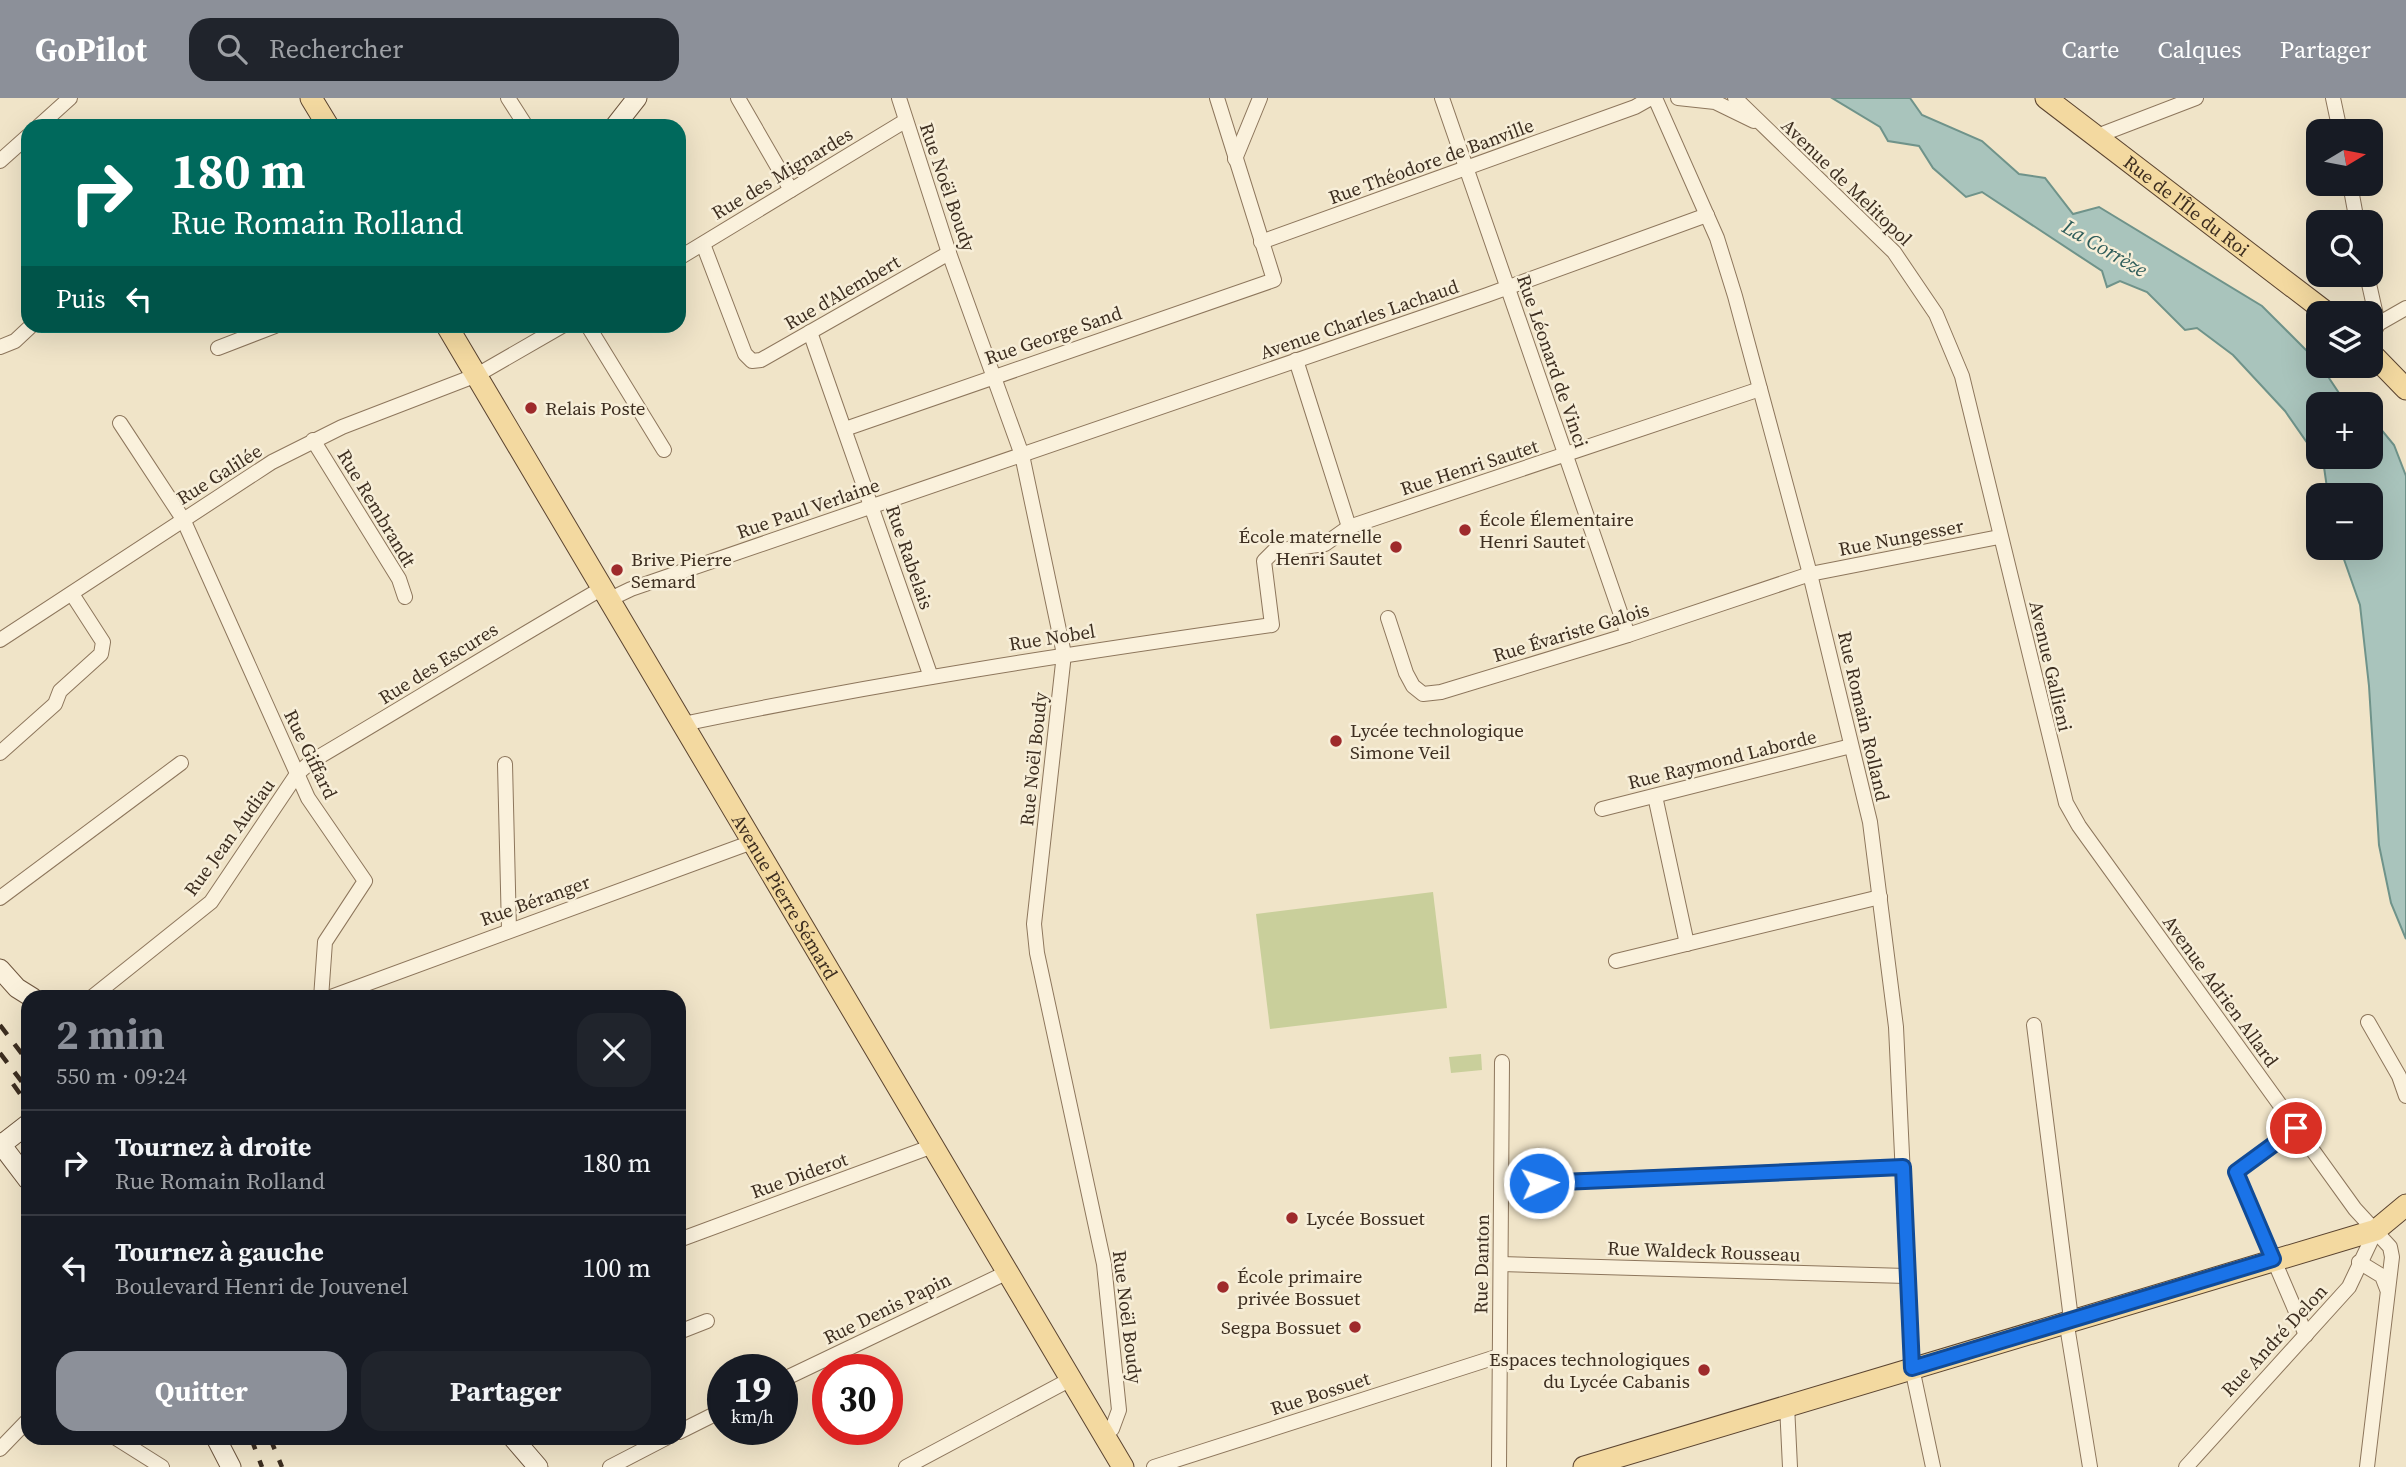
<!DOCTYPE html>
<html lang="fr">
<meta charset="utf-8">
<style>
:root{--surface:#171b24;--page:#20242c;--text:#f1f3f6;--muted:#9ea1a6;--line:#363941;--accent:#8c9099}
body{margin:0;font-family:"Source Serif 4",serif;background:var(--page);color:var(--text);height:100vh;display:flex;flex-direction:column;font-size:26px;white-space:nowrap}
*{box-sizing:border-box;margin:0}
p{font-size:23px;color:var(--muted)}
.icon{flex:none;width:38px;height:38px;fill:none;stroke:currentColor;stroke-width:2;stroke-linecap:round;stroke-linejoin:round}
.map{position:relative;flex:1;overflow:hidden}
.side{position:absolute;left:21px;top:892px;width:665px;height:455px;display:flex;flex-direction:column;background:var(--surface);border-radius:21px;box-shadow:0 7px 28px #0002}
.side>*{flex:none}
.top-card{position:absolute;left:21px;top:21px;width:665px;height:214px;border-radius:21px;box-shadow:0 7px 28px #0002;background:#00695c;color:#fff;overflow:hidden}
.needle{width:46px;rotate:80deg}
.controls{position:absolute;left:2306px;top:21px;display:grid;gap:14px}
.controls a{display:grid;place-items:center;width:77px;height:77px;border-radius:14px;background:var(--surface);box-shadow:0 7px 28px #0002;font-size:35px}
.speed{position:absolute;left:707px;top:1256px;display:flex;gap:14px;font-size:35px;font-weight:700;text-align:center}
.speed>*{display:grid;place-content:center;width:91px;height:91px;border-radius:50%;background:var(--surface);box-shadow:0 7px 28px #0002;line-height:1}
.speed small{font-size:18px;font-weight:400}
.speed .limit{border:10px solid #d22;background:#fff;color:#111}
.pin{position:absolute;display:grid;place-items:center;width:60px;height:60px;color:#fff;margin:-30px;border:4px solid #fff;border-radius:50%;box-shadow:0 2px 7px #0007}
.me{position:absolute;width:77px;margin:-38px;rotate:87deg;stroke-linejoin:round;filter:drop-shadow(0 0 5px #0008)}
.turn{display:flex;align-items:center;gap:24px;height:147px;padding:0 35px;font-size:32px}
.turn .icon{width:91px;height:91px;stroke-width:2.5}
.turn b{display:block;font-size:49px;line-height:60px}
.then{display:flex;align-items:center;height:66px;padding:0 35px;background:#0003;gap:14px;font-size:26px}
.round{display:grid;place-items:center;flex:none;width:74px;height:74px;border-radius:21px;background:var(--page)}
.headline{display:flex;align-items:center;justify-content:space-between;height:119px;padding:0 35px}
h1{font-size:42px;font-weight:700;line-height:52px;color:var(--accent)}
.cta{display:flex;gap:14px;margin-top:auto;padding:14px 35px}
.cta a{flex:1;height:80px;border-radius:21px;background:var(--accent);color:#fff;font-size:28px;font-weight:700;line-height:80px;text-align:center}
.cta a+a{background:var(--page);color:var(--text)}
ul{padding:0;list-style:none}
li{display:flex;align-items:center;gap:21px;height:105px;padding:0 35px;border-top:2px solid var(--line)}
li div{flex:1}
li b{display:block;font-size:26px}
li em{font-style:normal}
header{display:flex;align-items:center;gap:42px;box-sizing:border-box;height:98px;padding:0 35px;background:var(--accent);color:#fff}
header strong{font-size:33px}
nav{display:flex;gap:38px;margin-inline-start:auto;font-size:24px}
.search{width:490px;height:63px;background:var(--page);display:flex;align-items:center;gap:18px;box-sizing:border-box;padding:0 24px;border-radius:21px;color:var(--muted);font-size:26px}
.map>svg:first-child{display:block}
.green{fill:#c9cf9b}
.water{fill:#a9c4bc;stroke:#6f938a;stroke-width:2}
.lines{fill:none;stroke-linecap:round;stroke-linejoin:round}
.street-casing{stroke:#8d765c;stroke-width:16}
.secondary-casing{stroke:#6f573f;stroke-width:21}
.primary-casing{stroke:#5b4430;stroke-width:23}
.street{stroke:#faf1dc;stroke-width:14}
.secondary{stroke:#faf1dc;stroke-width:19}
.primary{stroke:#f3d9a0;stroke-width:21}
.rail{stroke:#3d2e20;stroke-width:4.5;stroke-dasharray:12 12;stroke-linecap:butt}
.route-casing{stroke:#114b97;stroke-width:18}
.route{stroke:#1a73e8;stroke-width:12}
.poi-dot{fill:#9e2a2b;stroke:#f7eed8;stroke-width:2.5}
.labels{text-anchor:middle;dominant-baseline:central;stroke-width:5;stroke-linejoin:round;paint-order:stroke}
.street-label{font-size:19px;fill:#3d2e20;stroke:#f7eed8}
.poi-label{font-size:19px;fill:#3d2e20;stroke:#f7eed8;text-anchor:start}
.water-label{font-size:21px;font-style:italic;fill:#2f5d5a;stroke:#f7eed8}
</style>
<header>
<strong>GoPilot</strong>
<div class="search"><svg class="icon" aria-label="search" viewBox="0 0 24 24"><circle cx="10" cy="10" r="6"/><path d="M15 15l6 6"/></svg>Rechercher</div>
<nav><a>Carte</a><a>Calques</a><a>Partager</a></nav>
</header>
<div class="map">
<svg width="2406" height="1369" viewBox="0 0 2406 1369">
<rect width="100%" height="100%" fill="#f0e4c8"/>
<g class="green">
<polygon points="1433,794 1447,910 1270,931 1256,816"/>
<polygon points="1481,956 1482,972 1451,975 1449,959"/>
</g>
<polygon class="water" points="1832,0 1910,0 1922,17 1982,43 2019,76 2045,80 2073,116 2099,109 2262,208 2307,253 2310,269 2325,274 2345,304 2355,306 2319,306 2319,359 2371,359 2371,319 2394,347 2406,378 2406,841 2391,805 2379,747 2369,588 2360,507 2340,450 2371,450 2371,397 2328,397 2324,369 2285,313 2233,257 2197,230 2185,232 2147,194 2120,183 2107,189 2102,173 1982,94 1966,99 1933,70 1919,48 1888,43 1880,29"/>
<g class="lines">
<defs>
<g id="street">
<polyline points="508,0 526,28"/>
<polyline points="738,0 791,92"/>
<polyline points="899,0 949,155 1022,357 1064,556 1034,826 1037,855 1104,1166 1119,1312 1112,1331 1103,1335"/>
<polyline points="1442,0 1628,537"/>
<polyline points="1655,0 1717,140 1735,198 1810,476 1870,724 1896,929 1912,1270 1933,1369"/>
<polyline points="1678,0 1715,4 1754,23"/>
<polyline points="1735,0 1894,154 1936,216 1962,278 2066,705 2079,728 2355,1111 2390,1149 2392,1159 2367,1369"/>
<polyline points="2333,0 2340,33"/>
<polyline points="39,28 70,0"/>
<polyline points="2097,38 2196,0"/>
<polyline points="1235,61 1260,0"/>
<polyline points="0,63 28,38"/>
<polyline points="2350,86 2357,124"/>
<polyline points="1261,144 1635,9 1651,0"/>
<polyline points="703,146 745,256 752,263 761,262 949,155"/>
<polyline points="679,160 905,23"/>
<polyline points="2367,177 2378,226 2371,241"/>
<polyline points="2378,226 2406,210"/>
<polyline points="588,228 664,352"/>
<polyline points="810,234 931,579"/>
<polyline points="0,249 15,243 31,228"/>
<polyline points="218,250 275,228"/>
<polyline points="1296,262 1349,429"/>
<polyline points="120,325 183,421 308,700 365,783 325,844 321,900"/>
<polyline points="845,331 1274,182 1217,0"/>
<polyline points="313,342 399,481 405,499"/>
<polyline points="608,502 631,491 1487,197 1707,117"/>
<polyline points="1388,520 1406,575 1413,588 1423,596 1441,594 1628,537 1810,476 1999,439"/>
<polyline points="0,542 272,364 342,329 477,277 562,228"/>
<path d="M683,626c195,-41 391,-71 589,-99l-8,-64 10,-10 51,-7 24,-17 411,-138"/>
<polyline points="0,655 55,606 60,593 101,556 103,544 72,496"/>
<polyline points="505,666 509,832"/>
<polyline points="1655,698 1687,846"/>
<polyline points="1602,711 1851,648"/>
<polyline points="0,800 181,665"/>
<polyline points="1616,863 1880,799"/>
<path d="M91,900l120,-96 86,-128 15,-13c97,-57 192,-116 289,-172"/>
<polyline points="328,900 755,743"/>
<polyline points="2368,924 2399,978 2406,998"/>
<polyline points="2034,927 2070,1213 2068,1234 2090,1369"/>
<polyline points="2296,1030 2236,1074 2306,1237"/>
<polyline points="1502,1086 1903,1069"/>
<polyline points="679,1142 933,1048"/>
<polyline points="2359,1164 2382,1178 2387,1191"/>
<polyline points="1501,1166 1906,1178"/>
<polyline points="679,1234 707,1223"/>
<polyline points="782,1282 1008,1174"/>
<polyline points="1787,1307 1790,1369"/>
<polyline points="679,1334 723,1312"/>
<polyline points="116,1340 162,1369"/>
<polyline points="0,1351 28,1322"/>
<polyline points="610,1369 666,1340"/>
<polyline points="906,1369 1071,1281"/>
<polyline points="1154,1369 1499,1258"/>
<polyline points="1499,1369 1502,964"/>
<polyline points="2186,1369 2349,1189 2376,1132"/>
</g>
<g id="secondary">
<polyline points="615,28 637,0"/>
<polyline points="0,871 17,890 33,900"/>
<polyline points="0,1045 28,1082"/>
<polyline points="1,1047 28,1026"/>
<polyline points="216,1340 231,1369"/>
<polyline points="513,1340 538,1369"/>
</g>
<g id="primary">
<polyline points="311,0 328,28"/>
<path id="s1" d="M2046,0l281,215"/>
<path id="s2" d="M447,228l676,1141"/>
<polyline points="2371,255 2406,291"/>
<polyline points="1584,1369 2376,1132 2406,1107"/>
</g>
</defs>
<use href="#street" class="street-casing"/>
<use href="#secondary" class="secondary-casing"/>
<use href="#primary" class="primary-casing"/>
<use href="#street" class="street"/>
<use href="#secondary" class="secondary"/>
<use href="#primary" class="primary"/>
<g class="rail">
<polyline points="0,927 28,964"/>
<polyline points="0,955 28,992"/>
<polyline points="13,986 28,1007"/>
<polyline points="251,1340 262,1369"/>
<polyline points="270,1340 282,1369"/>
</g>
</g>
<g class="lines">
<defs>
<polyline id="route" points="1539,1085 1903,1069 1912,1270 2273,1161 2236,1074 2296,1030"/>
</defs>
<use href="#route" class="route-casing"/>
<use href="#route" class="route"/>
</g>
<g class="poi-dot">
<circle cx="531" cy="310" r="7"/>
<circle cx="1465" cy="432" r="7"/>
<circle cx="1396" cy="449" r="7"/>
<circle cx="617" cy="472" r="7"/>
<circle cx="1336" cy="643" r="7"/>
<circle cx="1292" cy="1120" r="7"/>
<circle cx="1223" cy="1189" r="7"/>
<circle cx="1355" cy="1229" r="7"/>
<circle cx="1704" cy="1272" r="7"/>
</g>
<g class="labels">
<g class="street-label">
<text transform="translate(1431 63) rotate(-20)">Rue Théodore de Banville</text>
<text transform="translate(782 75) rotate(-31)">Rue des Mignardes</text>
<text transform="translate(1847 84) rotate(44)">Avenue de Melitopol</text>
<text transform="translate(948 89) rotate(71)">Rue Noël Boudy</text>
<text stroke="none"><textPath href="#s1" startOffset="177">Rue de l'Île du Roi</textPath></text>
<text transform="translate(842 194) rotate(-30)">Rue d'Alembert</text>
<text transform="translate(1359 221) rotate(-19)">Avenue Charles Lachaud</text>
<text transform="translate(1053 237) rotate(-19)">Rue George Sand</text>
<text transform="translate(1553 263) rotate(71)">Rue Léonard de Vinci</text>
<text transform="translate(1469 369) rotate(-18)">Rue Henri Sautet</text>
<text transform="translate(219 376) rotate(-32)">Rue Galilée</text>
<text transform="translate(377 410) rotate(59)">Rue Rembrandt</text>
<text transform="translate(808 410) rotate(-19)">Rue Paul Verlaine</text>
<text transform="translate(1901 439) rotate(-11)">Rue Nungesser</text>
<text transform="translate(910 459) rotate(71)">Rue Rabelais</text>
<text transform="translate(1571 534) rotate(-17)">Rue Évariste Galois</text>
<text transform="translate(1052 539) rotate(-9)">Rue Nobel</text>
<text transform="translate(438 565) rotate(-32)">Rue des Escures</text>
<text transform="translate(2051 568) rotate(77)">Avenue Gallieni</text>
<text transform="translate(1864 618) rotate(77)">Rue Romain Rolland</text>
<text transform="translate(311 656) rotate(64)">Rue Giffard</text>
<text transform="translate(1033 661) rotate(-84)">Rue Noël Boudy</text>
<text transform="translate(1722 661) rotate(-14)">Rue Raymond Laborde</text>
<text transform="translate(229 739) rotate(-54)">Rue Jean Audiau</text>
<text stroke="none"><textPath href="#s2" startOffset="663">Avenue Pierre Sémard</textPath></text>
<text transform="translate(535 802) rotate(-20)">Rue Béranger</text>
<text transform="translate(2221 893) rotate(54)">Avenue Adrien Allard</text>
<text transform="translate(799 1077) rotate(-20)">Rue Diderot</text>
<text transform="translate(1704 1153) rotate(2)">Rue Waldeck Rousseau</text>
<text transform="translate(1481 1166) rotate(-89)">Rue Danton</text>
<text transform="translate(887 1210) rotate(-26)">Rue Denis Papin</text>
<text transform="translate(1128 1219) rotate(83)">Rue Noël Boudy</text>
<text transform="translate(2274 1242) rotate(-47)">Rue André Delon</text>
<text transform="translate(1320 1295) rotate(-18)">Rue Bossuet</text>
</g>
<g class="poi-label">
<text x="545" y="310">Relais Poste</text>
<text x="1479" y="421">École Élementaire<tspan x="1479" dy="22">Henri Sautet</tspan></text>
<text x="1382" y="438" text-anchor="end">École maternelle<tspan x="1382" dy="22">Henri Sautet</tspan></text>
<text x="631" y="461">Brive Pierre<tspan x="631" dy="22">Semard</tspan></text>
<text x="1350" y="632">Lycée technologique<tspan x="1350" dy="22">Simone Veil</tspan></text>
<text x="1306" y="1120">Lycée Bossuet</text>
<text x="1237" y="1178">École primaire<tspan x="1237" dy="22">privée Bossuet</tspan></text>
<text x="1341" y="1229" text-anchor="end">Segpa Bossuet</text>
<text x="1690" y="1261" text-anchor="end">Espaces technologiques<tspan x="1690" dy="22">du Lycée Cabanis</tspan></text>
</g>
<g class="water-label">
<text transform="translate(2105 150) rotate(30)">La Corrèze</text>
</g>
</g>
</svg>
<div class="controls">
<a><svg class="needle" viewBox="-14 -14 28 28"><path d="M0-13l5 13h-10z" fill="#e53935"/><path d="M0 13l5-13h-10z" fill="#9ea1a6"/></svg></a>
<a><svg class="icon" aria-label="search" viewBox="0 0 24 24"><circle cx="10" cy="10" r="6"/><path d="M15 15l6 6"/></svg></a>
<a><svg class="icon" aria-label="layers" viewBox="0 0 24 24"><path d="M12 4l9 5-9 5-9-5zM3 14l9 5 9-5"/></svg></a>
<a>+</a>
<a>−</a>
</div>
<div class="speed"><div>19<small>km/h</small></div><div class="limit">30</div></div>
<div class="pin" style="left:2296px;top:1030px;background:#d93025"><svg class="icon" aria-label="arrive" viewBox="0 0 24 24"><path d="M6 21V4h12l-3 4 3 4H6"/></svg></div>
<svg class="me" style="left:1539px;top:1085px" viewBox="-20 -20 40 40"><circle r="17" fill="#1a73e8" stroke="#fff" stroke-width="3"/><path d="M0-11L8 9 0 5-8 9z" fill="#fff"/></svg>
<div class="top-card">
<div class="turn"><svg class="icon" aria-label="right" viewBox="0 0 24 24"><path d="M7 20v-9h11M14 6l5 5-5 5"/></svg><div><b>180 m</b>Rue Romain Rolland</div></div>
<div class="then">Puis<svg class="icon" aria-label="left" viewBox="0 0 24 24"><path d="M17 20v-9H6M10 6l-5 5 5 5"/></svg></div>
</div>
<section class="side">
<div class="headline"><div><h1>2 min</h1><p>550 m · 09:24</p></div><a class="round"><svg class="icon" aria-label="close" viewBox="0 0 24 24"><path d="M6 6l12 12M18 6L6 18"/></svg></a></div>
<ul>
<li><svg class="icon" aria-label="right" viewBox="0 0 24 24"><path d="M7 20v-9h11M14 6l5 5-5 5"/></svg><div><b>Tournez à droite</b><p>Rue Romain Rolland</p></div><em>180 m</em></li>
<li><svg class="icon" aria-label="left" viewBox="0 0 24 24"><path d="M17 20v-9H6M10 6l-5 5 5 5"/></svg><div><b>Tournez à gauche</b><p>Boulevard Henri de Jouvenel</p></div><em>100 m</em></li>
</ul>
<div class="cta"><a>Quitter</a><a>Partager</a></div>
</section>
</div>
